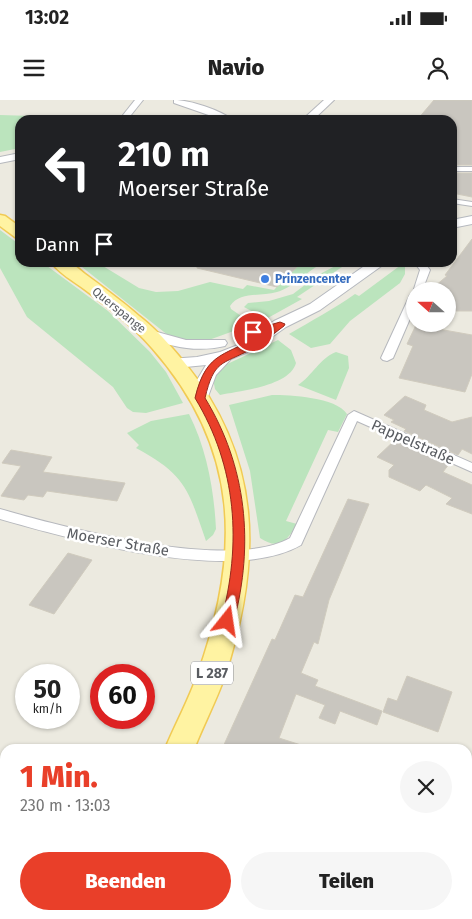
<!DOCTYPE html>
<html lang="de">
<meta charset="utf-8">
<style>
:root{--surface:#fff;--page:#f6f6f6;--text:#222;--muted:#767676;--accent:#e93f29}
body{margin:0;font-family:"Fira Sans",sans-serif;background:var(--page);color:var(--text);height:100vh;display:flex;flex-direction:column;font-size:19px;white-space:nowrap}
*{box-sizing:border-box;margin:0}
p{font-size:16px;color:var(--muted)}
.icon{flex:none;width:28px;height:28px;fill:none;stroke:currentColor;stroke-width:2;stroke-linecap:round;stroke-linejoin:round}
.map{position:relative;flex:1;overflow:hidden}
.sheet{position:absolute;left:0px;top:644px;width:472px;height:176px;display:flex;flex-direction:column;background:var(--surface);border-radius:15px 15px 0 0;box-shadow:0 1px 4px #0004}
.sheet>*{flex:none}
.top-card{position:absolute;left:15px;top:15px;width:442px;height:152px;border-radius:15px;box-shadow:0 1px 4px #0004;background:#202124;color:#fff;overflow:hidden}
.needle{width:32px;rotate:291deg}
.buttons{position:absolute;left:406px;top:182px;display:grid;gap:10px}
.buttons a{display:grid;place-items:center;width:50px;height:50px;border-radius:50%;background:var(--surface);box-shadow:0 1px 4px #0004;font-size:25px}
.speed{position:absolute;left:15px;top:564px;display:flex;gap:10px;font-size:25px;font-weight:700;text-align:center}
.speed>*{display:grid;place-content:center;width:65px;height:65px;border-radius:50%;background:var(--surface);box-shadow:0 1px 4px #0004;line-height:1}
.speed small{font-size:12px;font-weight:400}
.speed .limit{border:8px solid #d22;background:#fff;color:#111}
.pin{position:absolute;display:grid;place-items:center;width:42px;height:42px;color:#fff;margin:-21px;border:2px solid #fff;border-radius:50%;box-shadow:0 1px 5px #0007}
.me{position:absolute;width:55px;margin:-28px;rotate:15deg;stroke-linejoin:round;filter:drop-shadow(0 0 4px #0008)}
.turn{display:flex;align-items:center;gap:18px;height:105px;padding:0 20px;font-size:22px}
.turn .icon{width:65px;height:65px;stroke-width:2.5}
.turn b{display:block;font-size:35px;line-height:42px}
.then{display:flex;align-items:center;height:48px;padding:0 20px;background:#0003;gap:10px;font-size:19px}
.round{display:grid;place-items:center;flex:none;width:52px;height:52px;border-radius:26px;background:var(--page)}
.headline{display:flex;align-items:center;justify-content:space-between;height:85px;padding:0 20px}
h1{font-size:30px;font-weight:800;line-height:38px;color:var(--accent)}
.cta{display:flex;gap:10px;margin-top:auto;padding:10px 20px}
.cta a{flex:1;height:58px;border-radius:30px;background:var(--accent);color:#fff;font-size:20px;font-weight:800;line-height:58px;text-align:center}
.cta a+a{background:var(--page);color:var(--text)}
.status{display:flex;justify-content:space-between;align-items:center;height:35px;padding:0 25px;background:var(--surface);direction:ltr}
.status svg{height:14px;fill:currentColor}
header{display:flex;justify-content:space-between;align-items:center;height:65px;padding:0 20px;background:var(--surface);font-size:22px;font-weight:800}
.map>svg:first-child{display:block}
.green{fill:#bbe4bd}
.building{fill:#c9c6bf;stroke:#d0cbbe}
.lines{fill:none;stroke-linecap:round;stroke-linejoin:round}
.pedestrian-casing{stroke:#b6b8bd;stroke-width:2}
.minor-casing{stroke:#b6b8bd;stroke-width:2}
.tertiary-casing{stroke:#b6b8bd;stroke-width:2}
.secondary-casing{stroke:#b6b9bf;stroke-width:2}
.primary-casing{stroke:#f1ca54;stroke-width:3}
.pedestrian{fill:#fff;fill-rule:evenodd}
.minor{fill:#fff;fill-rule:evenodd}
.tertiary{fill:#fff;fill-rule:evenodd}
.secondary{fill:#fff;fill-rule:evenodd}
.primary{fill:#fff3a2;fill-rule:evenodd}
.route{fill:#e93f29;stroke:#97291b}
.shop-dot{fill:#3f7fe0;stroke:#fff;stroke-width:2}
.labels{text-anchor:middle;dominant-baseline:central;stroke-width:5;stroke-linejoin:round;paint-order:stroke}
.far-shop-label{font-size:12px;font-weight:bold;fill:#366cbe;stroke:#fff;text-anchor:start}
.far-street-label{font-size:12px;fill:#595c61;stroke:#fff}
.shield{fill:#fff;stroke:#8b8d90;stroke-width:1}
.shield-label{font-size:14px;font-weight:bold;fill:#595c61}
.street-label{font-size:15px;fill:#595c61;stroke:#fff}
</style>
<div class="status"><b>13:02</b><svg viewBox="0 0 49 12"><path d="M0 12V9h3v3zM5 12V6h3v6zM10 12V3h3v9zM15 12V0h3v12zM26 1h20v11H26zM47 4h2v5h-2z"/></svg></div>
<header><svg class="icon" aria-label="menu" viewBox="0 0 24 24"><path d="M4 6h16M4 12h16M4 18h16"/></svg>Navio<svg class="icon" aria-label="person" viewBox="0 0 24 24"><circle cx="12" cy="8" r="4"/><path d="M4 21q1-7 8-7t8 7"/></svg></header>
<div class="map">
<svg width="472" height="819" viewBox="0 0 472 819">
<rect width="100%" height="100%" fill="#eceae0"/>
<g class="green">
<polygon points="0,15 34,16 30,20 20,20 20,31 18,34 20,34 20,48 0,52"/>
<polygon points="0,130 20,145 20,162 43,163 108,211 150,252 166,272 183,303 146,313 133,312 127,308 113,287 27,217 0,168"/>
<path d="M405,162v12l-5,9 -50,38 -20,23 -19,4 -22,-14c22,-13 45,-25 66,-40l4,2z"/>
<path d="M77,163h21l41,25 17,4 22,-1 32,-9 33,7 4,-4 27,5 25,-27h25c-17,7 -29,24 -47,29 -16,5 -37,-1 -47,14l1,3 22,15 -47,17h-19l-18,-5z"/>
<polygon points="341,163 348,163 297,197 302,199 266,219 244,207 248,203 269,201 293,194 318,175"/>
<path d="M278,240l13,10 5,13c-6,23 -56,28 -76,32l-5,-6 -2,-10 8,-12z"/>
<path d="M336,252l12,4 1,12 -13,32 -38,-15c14,-9 22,-27 38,-33z"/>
<path d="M272,295c18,0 64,2 75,19l-9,18 -10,-2 -42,91 11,3c-9,16 -18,27 -37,14l-10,-67 -21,-66z"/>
<path d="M189,314c18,36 25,76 27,115l-3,6 -7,6c-18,-52 -20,-66 -70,-93l3,-3 -12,-12 24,-12z"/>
</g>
<g class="building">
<polygon points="434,0 472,0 472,65 452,65 452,20 417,20"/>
<polygon points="452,73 472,73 472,97 452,93"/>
<polygon points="472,139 472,211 448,211 448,191 429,191 447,176 445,175"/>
<polygon points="197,162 302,162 277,187 197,168"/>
<polygon points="416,225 472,235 472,274 465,292 399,278 413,246 407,244"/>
<polygon points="405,296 426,305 424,310 452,322 472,317 472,354 462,349 458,355 404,331 406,329 391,322 394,320 384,315"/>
<polygon points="395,340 449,364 443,372 472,385 472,414 446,404 452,398 426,385 420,391 389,377 389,370 394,365 377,357"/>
<polygon points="11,350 52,357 43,372 125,383 117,401 47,391 43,397 28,395 24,400 1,396 21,366 2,363"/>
<polygon points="348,399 369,404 329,500 318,544 314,542 301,573 318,580 315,586 382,611 377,625 340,611 335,624 319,618 325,605 296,594 279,638 304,646 304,649 222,649 272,539 275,540 295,495 303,497"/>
<polygon points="68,453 92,460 54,514 29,505"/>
<polygon points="407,576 452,592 438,632 383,612 388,598 397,601"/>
</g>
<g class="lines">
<defs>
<g id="pedestrian">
<rect x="452" y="67" width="20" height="4"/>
<polygon points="452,99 472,102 472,106 452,103"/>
</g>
<g id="minor">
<polygon points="135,0 143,0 127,20 119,20"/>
<path d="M174,0c16,0 46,10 59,20h-10l-49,-17z"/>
<polygon points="414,162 424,162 430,170 422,191 415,191 415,207 393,258 387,261 383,260 381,258 410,195 413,192 420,170"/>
<path d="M354,311l118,52v9l-115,-51 -56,124c-69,40 -228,-5 -301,-26v-10c66,19 230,63 290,29l58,-123z"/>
<polygon points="468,800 472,802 472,819 464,819 460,815 468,815"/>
</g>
<g id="tertiary">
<polygon points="324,0 334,0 313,20 302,20"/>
<polygon points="20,53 20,59 0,63 0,57"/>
</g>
<g id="secondary">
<polygon points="472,116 472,124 452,128 452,120"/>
<polygon points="370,162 387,162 320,210 286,227 255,249 231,259 216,275 206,302 200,303 194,302 191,298 197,280 206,265 175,268 169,267 167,263 169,259 197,257 220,252 243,243 274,221 310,204"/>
<path d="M150,230l36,10h39l2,3 -2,3c-29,7 -53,0 -81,-8l-2,-3 2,-3z"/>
</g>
<g id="primary">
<polygon points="0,115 5,116 20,127 20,139 15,137 0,126"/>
<path d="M51,162c6,0 14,-1 19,1 5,2 11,8 15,11 19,14 37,27 54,42 17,13 31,29 45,46 79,97 78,199 41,314 -9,25 -21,48 -31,73h-29c10,-24 23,-48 32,-73 44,-122 44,-227 -45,-328 -20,-23 -44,-41 -68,-59 -11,-8 -25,-16 -33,-27z"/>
<polygon points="81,815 115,815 113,819 79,819"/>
</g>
</defs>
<use href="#pedestrian" class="pedestrian-casing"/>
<use href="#minor" class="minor-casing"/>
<use href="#tertiary" class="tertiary-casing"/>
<use href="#secondary" class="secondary-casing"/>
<use href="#primary" class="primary-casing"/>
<use href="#pedestrian" class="pedestrian"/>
<use href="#minor" class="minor"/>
<use href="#tertiary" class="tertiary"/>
<use href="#secondary" class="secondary"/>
<use href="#primary" class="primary"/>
</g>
<path class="route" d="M280,222l5,2 -1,2c-11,8 -21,17 -32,23 -31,16 -38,11 -47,49 42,69 49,146 29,223l-2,4h-9l-2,-4c21,-77 16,-154 -26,-223 12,-50 32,-40 68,-66l-13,2v-3z"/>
<circle class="shop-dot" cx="265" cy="179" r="5"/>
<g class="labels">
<g class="far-shop-label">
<text x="275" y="179">Prinzencenter</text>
</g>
<g class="far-street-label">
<text transform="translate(119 210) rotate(39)">Querspange</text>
</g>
<rect class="shield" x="191" y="561.5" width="42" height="23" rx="4"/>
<g class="shield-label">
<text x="212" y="573">L 287</text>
</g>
<g class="street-label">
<text transform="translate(413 342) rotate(24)">Pappelstraße</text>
<text transform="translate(118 442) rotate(10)">Moerser Straße</text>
</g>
</g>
</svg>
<div class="buttons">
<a><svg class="needle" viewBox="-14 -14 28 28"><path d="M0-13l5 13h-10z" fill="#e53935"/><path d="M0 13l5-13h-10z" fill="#767676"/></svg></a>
</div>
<div class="speed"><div>50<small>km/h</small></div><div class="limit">60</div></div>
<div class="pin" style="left:253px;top:232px;background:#d93025"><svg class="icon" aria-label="arrive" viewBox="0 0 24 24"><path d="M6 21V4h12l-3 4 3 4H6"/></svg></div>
<svg class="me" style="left:227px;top:521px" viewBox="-20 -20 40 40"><path d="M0-17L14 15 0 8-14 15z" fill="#e93f29" stroke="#fff" stroke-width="4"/></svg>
<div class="top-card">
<div class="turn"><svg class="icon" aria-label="left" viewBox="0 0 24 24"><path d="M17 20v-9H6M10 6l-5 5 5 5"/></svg><div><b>210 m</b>Moerser Straße</div></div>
<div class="then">Dann<svg class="icon" aria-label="arrive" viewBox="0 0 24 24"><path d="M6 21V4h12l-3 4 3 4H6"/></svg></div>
</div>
<section class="sheet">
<div class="headline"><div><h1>1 Min.</h1><p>230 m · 13:03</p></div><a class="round"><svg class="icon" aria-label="close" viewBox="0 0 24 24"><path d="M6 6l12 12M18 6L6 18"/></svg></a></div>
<div class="cta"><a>Beenden</a><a>Teilen</a></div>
</section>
</div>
